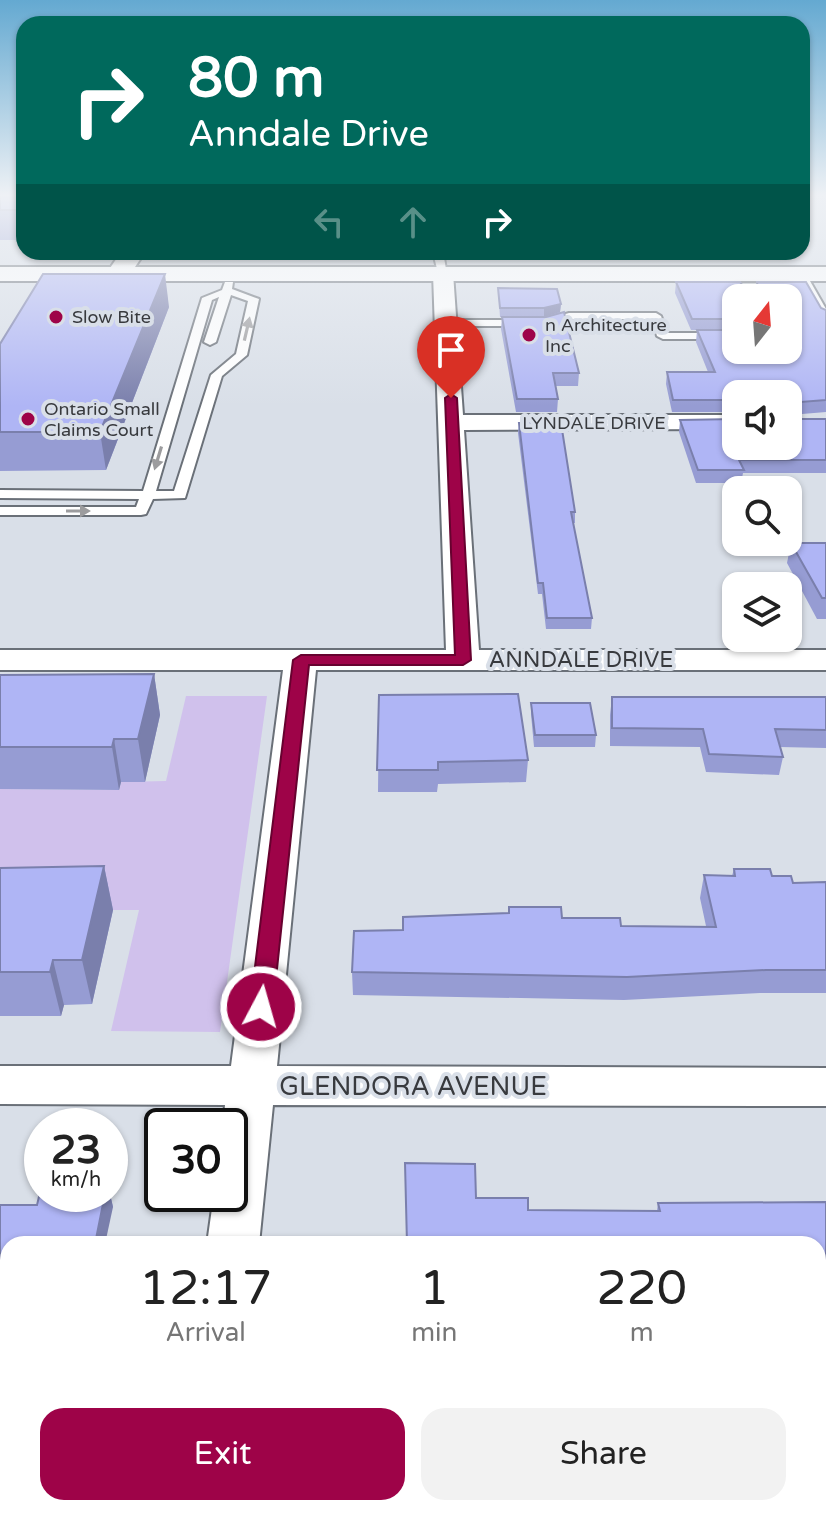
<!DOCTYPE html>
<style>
:root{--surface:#fff;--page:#f2f2f2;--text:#222;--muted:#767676;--accent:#9e0348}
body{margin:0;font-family:"Varela Round",sans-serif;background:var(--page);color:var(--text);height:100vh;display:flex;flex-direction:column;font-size:30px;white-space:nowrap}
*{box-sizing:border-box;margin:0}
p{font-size:26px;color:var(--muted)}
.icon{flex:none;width:44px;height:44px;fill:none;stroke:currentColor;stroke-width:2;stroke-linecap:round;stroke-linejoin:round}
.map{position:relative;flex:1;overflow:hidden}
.drawer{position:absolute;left:0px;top:1236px;width:826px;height:280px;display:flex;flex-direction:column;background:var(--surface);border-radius:24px 24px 0 0;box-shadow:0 2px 6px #0004}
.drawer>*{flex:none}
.hud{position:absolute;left:16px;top:16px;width:794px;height:244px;border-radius:24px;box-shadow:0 2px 6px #0004;background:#00695c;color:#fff;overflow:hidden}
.needle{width:52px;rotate:17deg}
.fabs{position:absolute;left:722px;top:284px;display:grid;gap:16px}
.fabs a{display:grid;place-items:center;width:80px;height:80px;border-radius:16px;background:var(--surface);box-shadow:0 2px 6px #0004;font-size:40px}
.speed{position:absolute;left:24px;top:1108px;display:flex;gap:16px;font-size:40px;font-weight:700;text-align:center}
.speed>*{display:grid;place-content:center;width:104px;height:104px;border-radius:50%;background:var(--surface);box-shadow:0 2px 6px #0004;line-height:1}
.speed small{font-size:20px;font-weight:400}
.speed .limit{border:4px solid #111;border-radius:12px;background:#fff;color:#111}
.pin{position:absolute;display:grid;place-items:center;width:68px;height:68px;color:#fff;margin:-82px -34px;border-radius:50% 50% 50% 0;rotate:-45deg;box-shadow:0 0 8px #0007}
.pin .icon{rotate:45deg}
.me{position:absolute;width:88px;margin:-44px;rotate:6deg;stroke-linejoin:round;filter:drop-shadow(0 0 6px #0008)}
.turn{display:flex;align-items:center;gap:28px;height:168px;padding:0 40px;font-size:36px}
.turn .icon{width:104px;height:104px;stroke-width:2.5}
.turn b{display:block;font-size:56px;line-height:68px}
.lanes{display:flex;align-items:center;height:76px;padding:0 40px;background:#0003;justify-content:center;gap:40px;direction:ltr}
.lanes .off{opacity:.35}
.eta{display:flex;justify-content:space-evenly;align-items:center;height:136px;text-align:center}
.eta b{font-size:48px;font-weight:600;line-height:56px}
.button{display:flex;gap:16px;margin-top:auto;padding:16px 40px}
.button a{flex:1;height:92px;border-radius:24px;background:var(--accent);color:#fff;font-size:32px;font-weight:600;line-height:92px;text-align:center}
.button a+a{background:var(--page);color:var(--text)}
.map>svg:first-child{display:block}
.green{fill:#d0c1ec}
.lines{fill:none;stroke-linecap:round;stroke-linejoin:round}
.service-casing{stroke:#6a7078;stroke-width:4}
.minor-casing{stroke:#6a7078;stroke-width:4}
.tertiary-casing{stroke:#6a7078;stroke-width:4}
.secondary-casing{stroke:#6a7078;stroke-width:4}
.service{fill:#fff;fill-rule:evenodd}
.minor{fill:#fff;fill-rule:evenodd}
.tertiary{fill:#fff;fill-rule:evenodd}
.secondary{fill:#fff;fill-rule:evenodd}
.wall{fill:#969cd3}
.shaded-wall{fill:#7a7fac}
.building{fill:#afb5f5;stroke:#7a7fac;stroke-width:2}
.oneway{fill:#9c9c9e}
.route{fill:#9e0348;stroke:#67022f;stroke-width:2}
.poi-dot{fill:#9e0348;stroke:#d9dfe8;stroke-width:3}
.labels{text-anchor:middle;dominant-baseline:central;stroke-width:8;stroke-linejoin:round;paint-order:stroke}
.far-poi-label{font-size:18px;fill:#383a3e;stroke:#d9dfe8;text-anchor:start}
.far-street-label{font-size:18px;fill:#383a3e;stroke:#d9dfe8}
.street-label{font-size:22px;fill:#383a3e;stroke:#d9dfe8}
.near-street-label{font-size:26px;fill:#383a3e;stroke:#d9dfe8}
</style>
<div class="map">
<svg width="826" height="1516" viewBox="0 0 826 1516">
<rect width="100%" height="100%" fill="#d9dfe8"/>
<g class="green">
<polygon points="177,252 416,252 182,258"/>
<polygon points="186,696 267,696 220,1032 111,1031 139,910 42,910 0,921 0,789 119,790 121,782 166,781"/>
</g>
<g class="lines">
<defs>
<g id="service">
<polygon points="433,252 443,252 447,275 438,273"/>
<polygon points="797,272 806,274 826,309 826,321 821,318 796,274"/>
<path d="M225,282h8l-1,7 27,10 -12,56 -25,21 -37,122 -32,1 -7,15 -5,1h-141v-8h136l3,-8 -139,-1v-8l143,1 59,-193 20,-8zM231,295l17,6 -12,53 -25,21 -37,116h-18l56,-191 7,-3 -15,45 6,3 6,-3z"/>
<polygon points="569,313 656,313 661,316 667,333 736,333 736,339 663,339 657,336 652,319 570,319 545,326 447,326 442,323 447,320 544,320"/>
</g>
<g id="minor">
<polygon points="443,267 453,273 463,415 736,415 736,429 464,430 479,650 826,650 826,670 316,670 277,1066 826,1068 826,1106 273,1105 259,1244 207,1244 214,1194 230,1194 230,1126 223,1126 225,1105 0,1104 0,1066 231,1066 283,670 0,670 0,650 446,650 433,273"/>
<polygon points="174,1508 234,1508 234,1516 172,1516"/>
</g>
<polygon id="tertiary" points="121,252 145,252 127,279 109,279 106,274"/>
<rect id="secondary" x="0" y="267" width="826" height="14"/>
</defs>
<use href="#service" class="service-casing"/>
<use href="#minor" class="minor-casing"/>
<use href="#tertiary" class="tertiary-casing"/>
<use href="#secondary" class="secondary-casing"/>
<use href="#service" class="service"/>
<use href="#minor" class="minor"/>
<use href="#tertiary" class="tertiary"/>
<use href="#secondary" class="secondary"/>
</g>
<g class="wall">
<rect x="0" y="194" width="24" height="46"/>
<polygon points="676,282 746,290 755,289 757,282 826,310 826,412 790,415 790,419 826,419 826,473 743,473 741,483 696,483 679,432 680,420 788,446 736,394 736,412 672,412 666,384 667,372 708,372 696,342 697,330 788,350 736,298 736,330 691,330 675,293"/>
<polygon points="498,288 561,304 560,312 579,373 578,386 556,386 558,399 557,412 516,412 501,329 502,317 500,317"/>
<polygon points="169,307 106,470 0,471 0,344"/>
<polygon points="519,423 575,512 575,523 573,523 592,618 591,629 546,629 542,594 538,594 518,433"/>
<polygon points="791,543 826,543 826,619 817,619 787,563"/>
<polygon points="154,674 160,715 145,782 121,782 119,790 0,789 0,675"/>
<polygon points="379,695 528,760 526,782 438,784 437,792 378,792"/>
<polygon points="612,697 826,697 826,748 780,747 783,757 779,775 706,772 700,747 610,746 610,715"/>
<polygon points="531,703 596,735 595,747 534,747 531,714"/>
<polygon points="104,866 113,910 92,1004 64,1005 61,1016 0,1016 0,868"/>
<polygon points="734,869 772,876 793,883 826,882 826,993 760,993 624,1000 353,995 352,972 403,930 562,918 621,926 706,926 700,898 704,875 732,876"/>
<polygon points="42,1194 110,1194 113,1207 8,1244 8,1284 0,1284 0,1205 37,1205"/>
<polygon points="476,1198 528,1210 657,1211 658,1203 826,1202 826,1314 818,1308 818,1244 407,1244"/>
<polygon points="8,1290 8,1349 0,1330 0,1322"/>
</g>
<g class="shaded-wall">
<polygon points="165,274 169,307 106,470 100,432"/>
<polygon points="561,304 560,312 544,317 544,308"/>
<polygon points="154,674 160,715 145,782 138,739"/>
<polygon points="114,739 121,782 119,790 112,747"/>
<polygon points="104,866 113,910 92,1004 82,960"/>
<polygon points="53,960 64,1005 61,1016 50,972"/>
<polygon points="105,1194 110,1194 113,1207 105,1244 95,1244"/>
</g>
<g class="building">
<rect x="0" y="194" width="24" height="16"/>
<polygon points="43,274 165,274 100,432 0,432 0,344"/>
<polygon points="676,282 740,282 746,290 758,289 757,282 806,282 821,308 826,310 826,400 788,403 788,394 736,394 736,400 673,400 667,372 715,372 697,330 736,330 736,350 788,350 788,298 736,298 736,319 692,319"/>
<polygon points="498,288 557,289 561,304 544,308 500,308"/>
<polygon points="564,312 579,373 553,373 558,399 517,399 502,317 546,317"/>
<polygon points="788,406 790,419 826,419 826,460 739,460 744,470 698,470 680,420 736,419 736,446 788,446"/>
<polygon points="519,423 561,423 575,512 571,512 592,618 547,618 543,583 538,583"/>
<polygon points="791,543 826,543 826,598 822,598"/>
<polygon points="154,674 138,739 114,739 112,747 0,747 0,675"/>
<polygon points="518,694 528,760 438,762 438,770 377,770 379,695"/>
<polygon points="612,697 826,697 826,730 775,729 783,757 709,754 703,729 612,728"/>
<polygon points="531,703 590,703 596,735 535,735"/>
<polygon points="104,866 82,960 53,960 50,972 0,972 0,868"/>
<polygon points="734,869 770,869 772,876 791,876 793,883 826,882 826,970 766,970 627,977 352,972 354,931 403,930 403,917 509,913 509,907 561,907 562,918 620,918 621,926 716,927 704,875 735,876"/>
<polygon points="405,1163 475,1164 476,1198 528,1198 528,1210 660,1211 658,1203 826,1202 826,1286 823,1284 818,1284 818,1244 407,1244"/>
<polygon points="42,1184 42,1194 105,1194 95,1244 8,1244 8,1262 0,1262 0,1205 37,1205"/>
<polygon points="8,1290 8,1327 0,1327 0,1322"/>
</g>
<defs><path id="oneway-solid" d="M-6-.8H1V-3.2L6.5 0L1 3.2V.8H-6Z" transform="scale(2)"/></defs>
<g class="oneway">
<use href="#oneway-solid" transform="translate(247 329) rotate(-77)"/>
<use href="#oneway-solid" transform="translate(158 458) rotate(107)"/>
<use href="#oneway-solid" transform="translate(78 511)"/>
</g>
<linearGradient id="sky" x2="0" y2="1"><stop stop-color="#64a9d1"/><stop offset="0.48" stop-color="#eef1f5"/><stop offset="1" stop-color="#eef1f5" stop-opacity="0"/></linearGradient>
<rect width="826" height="406" fill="url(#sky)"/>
<polygon class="route" points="451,394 457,398 471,660 463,665 309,665 273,1007 269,1013 253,1013 250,1007 293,660 301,655 455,655 445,398"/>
<g class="poi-dot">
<circle cx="56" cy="317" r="8"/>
<circle cx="529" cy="335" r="8"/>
<circle cx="28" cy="419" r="8"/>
</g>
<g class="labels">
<g class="far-poi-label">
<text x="72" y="317">Slow Bite</text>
<text x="545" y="325">n Architecture<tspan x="545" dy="21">Inc</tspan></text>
<text x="44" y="409">Ontario Small<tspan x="44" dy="21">Claims Court</tspan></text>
</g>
<g class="far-street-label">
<text x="594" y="423">LYNDALE DRIVE</text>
</g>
<g class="street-label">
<text x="581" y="660">ANNDALE DRIVE</text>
</g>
<g class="near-street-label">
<text x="413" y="1086">GLENDORA AVENUE</text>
</g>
</g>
</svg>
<div class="fabs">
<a><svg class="needle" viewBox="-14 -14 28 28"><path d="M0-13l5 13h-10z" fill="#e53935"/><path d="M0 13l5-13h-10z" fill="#767676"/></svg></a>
<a><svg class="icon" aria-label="sound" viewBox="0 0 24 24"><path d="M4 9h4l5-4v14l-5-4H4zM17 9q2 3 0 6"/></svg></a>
<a><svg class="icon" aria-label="search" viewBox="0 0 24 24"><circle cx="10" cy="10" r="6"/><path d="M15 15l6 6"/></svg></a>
<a><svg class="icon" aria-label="layers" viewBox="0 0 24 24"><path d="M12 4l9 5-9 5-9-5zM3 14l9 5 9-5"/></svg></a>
</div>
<div class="speed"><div>23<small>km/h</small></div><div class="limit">30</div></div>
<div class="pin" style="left:451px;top:398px;background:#d93025"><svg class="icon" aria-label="arrive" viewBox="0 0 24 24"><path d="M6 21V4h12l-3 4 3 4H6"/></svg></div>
<svg class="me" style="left:261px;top:1007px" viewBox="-20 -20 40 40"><circle r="17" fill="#9e0348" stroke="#fff" stroke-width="3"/><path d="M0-11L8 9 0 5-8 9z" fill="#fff"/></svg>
<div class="hud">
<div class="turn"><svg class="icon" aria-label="right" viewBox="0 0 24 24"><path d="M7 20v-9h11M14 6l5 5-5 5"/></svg><div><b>80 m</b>Anndale Drive</div></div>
<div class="lanes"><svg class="icon off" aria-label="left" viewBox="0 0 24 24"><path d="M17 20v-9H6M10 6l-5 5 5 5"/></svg><svg class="icon off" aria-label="ahead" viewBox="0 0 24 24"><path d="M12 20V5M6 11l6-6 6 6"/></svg><svg class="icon" aria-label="right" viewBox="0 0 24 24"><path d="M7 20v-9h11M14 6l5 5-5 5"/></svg></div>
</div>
<section class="drawer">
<div class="eta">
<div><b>12:17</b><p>Arrival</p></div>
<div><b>1</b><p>min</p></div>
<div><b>220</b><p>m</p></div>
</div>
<div class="button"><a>Exit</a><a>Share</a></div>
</section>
</div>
